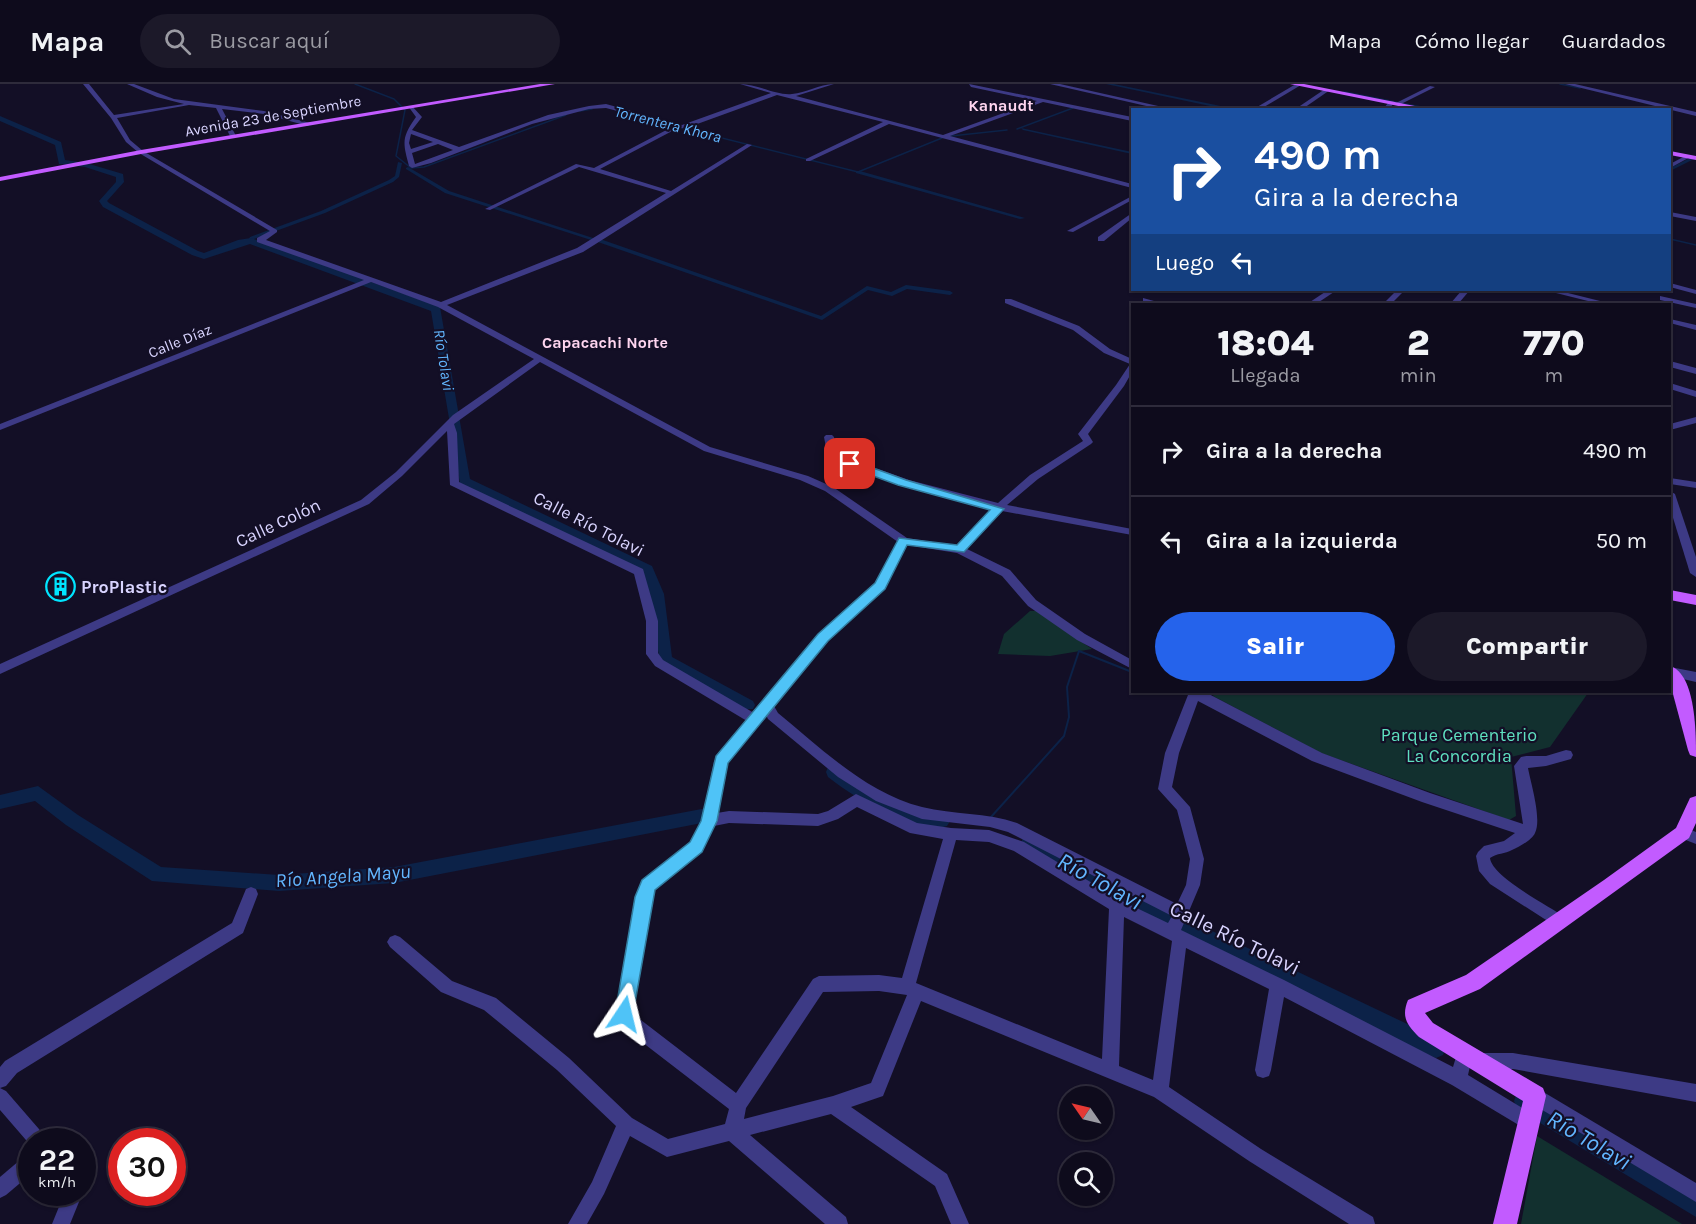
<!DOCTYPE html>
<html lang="es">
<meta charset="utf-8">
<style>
:root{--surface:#0e0b1c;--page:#1c1929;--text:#f1f3f6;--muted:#9b9ba3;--line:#2e2b3b;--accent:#2563eb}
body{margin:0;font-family:Karla,sans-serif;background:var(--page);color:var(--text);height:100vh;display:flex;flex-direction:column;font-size:22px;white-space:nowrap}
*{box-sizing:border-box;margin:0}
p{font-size:20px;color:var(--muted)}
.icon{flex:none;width:33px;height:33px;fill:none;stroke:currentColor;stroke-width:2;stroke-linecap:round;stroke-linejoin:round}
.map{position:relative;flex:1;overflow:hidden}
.panel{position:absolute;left:1131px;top:219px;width:540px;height:390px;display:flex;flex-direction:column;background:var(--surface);border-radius:0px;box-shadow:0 2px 4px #0004,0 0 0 2px var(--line)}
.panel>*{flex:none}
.guide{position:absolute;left:1131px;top:24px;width:540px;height:183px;border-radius:0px;box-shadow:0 2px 4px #0004,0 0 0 2px var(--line);background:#1a4fa0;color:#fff;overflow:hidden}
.needle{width:39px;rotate:304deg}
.buttons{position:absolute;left:1059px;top:1002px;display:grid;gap:12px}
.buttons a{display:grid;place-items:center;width:54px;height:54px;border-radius:50%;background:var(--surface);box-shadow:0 2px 4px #0004,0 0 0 2px var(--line);font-size:30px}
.speed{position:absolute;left:18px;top:1044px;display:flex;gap:12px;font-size:30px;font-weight:700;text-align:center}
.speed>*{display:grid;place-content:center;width:78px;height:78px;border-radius:50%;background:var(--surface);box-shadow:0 2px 4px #0004,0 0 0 2px var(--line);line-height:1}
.speed small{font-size:15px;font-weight:400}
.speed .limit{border:9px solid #d22;background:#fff;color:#111}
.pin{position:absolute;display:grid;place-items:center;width:51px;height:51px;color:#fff;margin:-26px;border-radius:12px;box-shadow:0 3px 9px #0006}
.me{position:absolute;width:66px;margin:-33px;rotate:10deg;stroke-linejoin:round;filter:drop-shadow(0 0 4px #0008)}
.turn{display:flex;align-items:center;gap:21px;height:126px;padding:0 24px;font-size:27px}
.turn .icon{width:78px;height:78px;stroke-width:2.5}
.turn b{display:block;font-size:42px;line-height:51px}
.then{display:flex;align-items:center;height:57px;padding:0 24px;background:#0003;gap:12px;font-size:22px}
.eta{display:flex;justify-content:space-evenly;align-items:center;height:102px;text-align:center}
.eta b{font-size:36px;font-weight:800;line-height:42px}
.action{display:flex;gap:12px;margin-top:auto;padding:12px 24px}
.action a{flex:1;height:69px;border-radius:36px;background:var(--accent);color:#fff;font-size:24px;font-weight:800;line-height:69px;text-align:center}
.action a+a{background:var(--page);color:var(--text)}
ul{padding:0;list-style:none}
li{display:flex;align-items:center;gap:18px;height:90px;padding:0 24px;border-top:2px solid var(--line)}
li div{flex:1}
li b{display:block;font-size:22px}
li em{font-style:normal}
header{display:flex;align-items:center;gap:36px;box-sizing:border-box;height:84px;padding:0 30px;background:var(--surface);border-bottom:2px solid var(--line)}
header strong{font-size:28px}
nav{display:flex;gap:33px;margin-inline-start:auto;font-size:21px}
.search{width:420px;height:54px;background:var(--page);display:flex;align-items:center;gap:15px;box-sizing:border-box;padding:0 21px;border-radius:33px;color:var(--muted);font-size:22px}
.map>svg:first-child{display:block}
.green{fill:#12302f}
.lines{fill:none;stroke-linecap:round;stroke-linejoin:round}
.stream-far1{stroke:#0c2248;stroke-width:1.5}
.stream{stroke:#0c2248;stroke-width:2}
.canal{fill:#0c2248;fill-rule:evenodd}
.river{fill:#0c2248;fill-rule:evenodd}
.minor{fill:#3d3a85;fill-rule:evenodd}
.major{fill:#c25bff;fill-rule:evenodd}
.route{fill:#4fc3f7;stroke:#337fa1;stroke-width:1.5}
.labels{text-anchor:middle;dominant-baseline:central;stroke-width:4.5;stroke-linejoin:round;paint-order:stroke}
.far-street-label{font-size:15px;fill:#d9d4ff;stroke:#130f26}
.far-neighbourhood-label{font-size:16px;font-weight:bold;fill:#ffd6f0;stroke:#130f26}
.far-water-label{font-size:16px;font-style:italic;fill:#62b6ff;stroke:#130f26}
.street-label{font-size:18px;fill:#d9d4ff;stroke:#130f26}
.poi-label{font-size:18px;font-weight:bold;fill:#d9d4ff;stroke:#130f26;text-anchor:start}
.park-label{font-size:18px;fill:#5fe0c0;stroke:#130f26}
.water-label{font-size:20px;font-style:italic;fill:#62b6ff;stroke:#130f26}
.near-street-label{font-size:21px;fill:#d9d4ff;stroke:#130f26}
.near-water-label{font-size:24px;font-style:italic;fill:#62b6ff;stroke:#130f26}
</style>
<header>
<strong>Mapa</strong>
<div class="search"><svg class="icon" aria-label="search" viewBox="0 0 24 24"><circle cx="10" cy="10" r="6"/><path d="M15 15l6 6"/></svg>Buscar aquí</div>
<nav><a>Mapa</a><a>Cómo llegar</a><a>Guardados</a></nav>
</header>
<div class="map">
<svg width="1696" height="1140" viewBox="0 0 1696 1140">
<rect width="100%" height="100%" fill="#130f26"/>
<g class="green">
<polygon points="1030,527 1036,527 1092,565 1050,572 998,570 1004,550"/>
<polygon points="1215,608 1594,608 1588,609 1550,663 1511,673 1516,732 1509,736 1321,669 1213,612"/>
<polygon points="1537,1052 1682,1140 1521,1140"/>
</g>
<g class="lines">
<g class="stream-far1">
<polyline points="355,0 394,15 405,26 396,72 411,84 424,83 566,31"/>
<polyline points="1560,0 1580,4"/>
<polyline points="580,27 592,25"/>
<polyline points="682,44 858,88 942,54"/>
<polyline points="1017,45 1073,24"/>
<polyline points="951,52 1007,46"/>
<polyline points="1670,155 1696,161"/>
</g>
<polyline class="stream" points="991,733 1064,652 1069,633 1067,603 1079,567 1132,588"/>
<g class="canal">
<polygon points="1106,0 1114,0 1240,26 1229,26"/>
<polygon points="1343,7 1344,7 1440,26 1429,26 1344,9"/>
<polygon points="1021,44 1132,68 1132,70 1023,46"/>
<polygon points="1692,73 1696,73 1696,74 1670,87 1670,84"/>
<polygon points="398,78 402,79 399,93 393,98 325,129 254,155 253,158 248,157 250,153 321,127 389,96 395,92"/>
<polygon points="408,83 449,107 596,155 591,156 445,109 406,85 406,84"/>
<polygon points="856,87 860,87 1025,134 1020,135 856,89"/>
<polygon points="600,155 821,232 867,202 891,208 906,201 950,207 953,209 950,211 907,205 892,212 868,206 822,236 598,158 597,157"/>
</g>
<g class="river">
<polygon points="0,32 61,58 65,76 86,79 123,90 124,98 107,117 109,119 198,167 204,169 238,156 251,154 440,223 470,395 652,482 664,510 672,573 753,617 755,621 753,625 741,625 660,580 650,510 641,488 460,400 431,227 250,160 204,175 192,171 103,123 99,117 116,98 116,93 85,83 59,80 55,61 0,37"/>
<path d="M834,681l55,35 22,8 36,8 3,5 -3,5c-31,11 -95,-30 -119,-49l-2,-5 2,-5z"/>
<polygon points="38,702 78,731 161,783 279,791 394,783 707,724 713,726 716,731 713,736 707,738 394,799 279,807 152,797 66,741 35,717 0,725 0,711"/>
<polygon points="1030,750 1191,837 1443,957 1446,964 1443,971 1436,974 1429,971 1177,849 1024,763 1021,758 1024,753"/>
<polygon points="1525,1006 1696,1108 1696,1133 1517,1025 1514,1017 1517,1009"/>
</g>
<g class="minor">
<path d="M83,0h6l25,31 70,-11 -27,-7 -30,-13h7l40,15 90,12 46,12 -2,3 -44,-12 -42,-5 14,27 -3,2 -3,-2 -14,-28 -27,-3 -72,13 13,22 13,11 134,79v2l-11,8 175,62 136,-54 89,-55 -87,-26 -89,43 -5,-1 91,-45 18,4 80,-42 -68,-18 -17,1 -57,15 -101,39 -19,5 -3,-2c-6,-23 -8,-28 7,-49l-8,-11h4l10,11 -10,13 47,17 89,-32 41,-9 17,-2 76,21 89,-32 -31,-9c17,0 38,12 52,10 14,-1 27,-10 42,-10l-38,12 147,39 94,-34 -66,-14 -2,-3 163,33v4l-89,-19 -93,34 182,48v4l-243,-64 -79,37h-4v-2l77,-37 -106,-27 -88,32 -13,2 -76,40 71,22 76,-47 5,1 -169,107 -136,53 263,142 98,29 25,11 74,51 51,8 35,-38 -91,-24 -74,-26 -4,-21 2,-2h6l2,2 2,17 73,26 89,23 32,-28 53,-34 -5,-7 38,-49 14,-21 -26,-11 -31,-23 -68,-27v-4h6l68,27 31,23 22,10v13l-8,14 -36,48 5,8 -2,2 -53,35 -31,26 125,24v6l-130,-24 -35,38 43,21 26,30 49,34 47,26v9l-55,-29 -49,-34 -26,-30 -45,-23 -50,-8 -23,44 -57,52 -53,65 4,7c43,35 88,80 144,94 32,8 64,5 95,16l160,81 9,-19 4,-26 -13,-49 -19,-21 7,-36 23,-58 -1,-3h18l117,61 108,40 93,31 -9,-58 7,-9 5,-1h20l20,-6 5,1 2,4 -2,4 -25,7 -18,2c3,16 14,51 7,65 -3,7 -16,14 -23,17 -7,4 -15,3 -22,8 2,19 59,48 75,59l3,5 -3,5 -5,2 -70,-45 -11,-13 -3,-15 2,-4 6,-6 20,-5 11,-8 -93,-31 -110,-41 -114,-60 -19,52 -7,34 18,20 14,52 -4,26 -19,45 103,50 169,87 6,-20 6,-2 6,2 2,6 -5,22 66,40 3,6 -3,6 -6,3 -6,-3 -70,-42 -168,-88 -13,73 -2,6 -6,2 -6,-2 -2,-6 14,-81 -83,-41 -17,139 92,62 112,68 2,7h-26l-100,-63 -95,-64 -233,-96 -38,95 -32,11 96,67 22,50h-18l-16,-38 -104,-72 -81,21 96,82 2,7h-23l-96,-83 -62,16 -37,-21 -26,58 -17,30h-19l24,-42 24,-56 -59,-56 -73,-60 -43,-18 -51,-45 -3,-5 3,-5 5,-2 5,2 52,44 44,17 73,60 63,60 36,21 57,-15 4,-15 -104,-80 -9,-15 21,-117 6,-17 48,-37 11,-22 12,-60 33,-40 -92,-55 -9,-12v-33l-12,-47 -184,-89 -3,-54 -45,45 -33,28 -369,170v-10l361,-164 35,-28 57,-57 81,-56 -96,-52 -67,-25 -371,148v-6l364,-144 -107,-38v-4l13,-7 -131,-78 -13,-11 -15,-24zM411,50l22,8 -22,7 -2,-6zM438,60l15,6 -38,14 -3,-11zM540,278l164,89 96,29 25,11 73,51 -22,42 -57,51 -65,78 -91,-53 -5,-7v-32l-15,-52 -184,-87 -2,-49 -3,-9zM766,631l2,4 70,58 38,24 46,18 68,8 18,5 164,84 -4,7 -46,-22 -98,-59 -35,-12 -38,-2 -34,-5 -61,-29 -28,17 -10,3 -89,-3 -12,2 10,-50zM857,723l53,26 33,6 -41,139 -23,-3 -60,1 -6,3 -77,114 -99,-76 -5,-5 22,-123 47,-38 13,-25 15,-3 89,3 20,-7zM956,756l33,2 25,9 95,58 -7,150 -186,-76zM1124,833l48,24 -19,139 -34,-14zM879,907l28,4 -36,88 -38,13 -89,23 2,-11 77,-116z"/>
<polygon points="1050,0 1060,0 1176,26 1164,26"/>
<polygon points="1296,0 1301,1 1259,26 1252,26"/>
<polygon points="1565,0 1575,0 1696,28 1696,32"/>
<polygon points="1430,2 1435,3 1401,20 1396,19"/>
<polygon points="1325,5 1330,6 1301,26 1294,26"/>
<polygon points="1390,17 1395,18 1388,26 1382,26"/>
<polygon points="1687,71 1692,72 1670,84 1670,80"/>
<polygon points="1132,112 1132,116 1073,148 1067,147"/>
<polygon points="1670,128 1696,133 1696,137 1670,132"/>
<polygon points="1132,129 1132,134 1104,157 1098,157 1098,153"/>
<polygon points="1670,199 1696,206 1696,210 1670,203"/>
<polygon points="1328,206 1337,206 1316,220 1307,220"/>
<polygon points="1397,206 1405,206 1391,220 1383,220"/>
<polygon points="1462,206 1470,206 1458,220 1450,220"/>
<polygon points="1544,206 1556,206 1612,220 1600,220"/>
<polygon points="1660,212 1696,220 1696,224 1660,216"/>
<polygon points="1143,214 1165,220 1154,220 1143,218"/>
<polygon points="1670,235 1696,241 1696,246 1670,239"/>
<polygon points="1670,277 1696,284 1696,290 1670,283"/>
<polygon points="1670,299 1696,307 1696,313 1670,305"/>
<polygon points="1696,333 1696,339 1670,346 1670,340"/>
<polygon points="1670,394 1696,398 1696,404 1670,400"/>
<polygon points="1670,407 1675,410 1696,473 1696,493 1690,489 1670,424"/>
<polygon points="1670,583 1696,588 1696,598 1670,592"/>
<polygon points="1683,743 1696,748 1696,760 1678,753 1676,749 1678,745"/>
<polygon points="251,803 256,805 258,810 243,849 17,989 6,1002 0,1004 6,1007 45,1052 48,1058 32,1058 32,1063 0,1026 0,983 5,977 232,839 246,805"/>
<polygon points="1481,969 1513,969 1696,1000 1696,1018 1513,985 1481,985 1475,983 1473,977 1475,971"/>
<polygon points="1535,1003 1696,1099 1696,1118 1529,1018 1526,1012 1529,1006"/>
<polygon points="32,1068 32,1089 6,1111 0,1114 0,1093 26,1071"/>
<polygon points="82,1106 83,1108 70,1140 52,1140 65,1108 82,1108"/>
</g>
<g class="major">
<polygon points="540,0 555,0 141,70 0,97 0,93 141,66"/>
<polygon points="1290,0 1304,0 1435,26 1418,26"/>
<polygon points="1670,67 1696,72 1696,76 1670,71"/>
<polygon points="1670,506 1696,511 1696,521 1670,516"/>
<path d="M1670,582c26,8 26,68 26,91l-6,-2 -2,-5 -18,-67z"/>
<path d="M1696,712v27l-7,15 -209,151 -55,24 8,10 110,65 3,8 -29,128h-24l30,-123 -104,-64c-12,-12 -18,-20 -11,-37l58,-25 138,-95 72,-52 14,-30z"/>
</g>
</g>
<polygon class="route" points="846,377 854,377 906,396 1004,425 964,468 907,461 885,505 828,557 728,679 717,737 702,768 655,806 633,930 630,936 624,939 617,936 615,930 635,813 642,796 690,758 701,737 716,672 818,550 875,499 899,454 957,461 990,426 898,401 846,382"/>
<defs>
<symbol id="building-ring" viewBox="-11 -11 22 22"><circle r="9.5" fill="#130f26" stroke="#00e5ff" stroke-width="1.5"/><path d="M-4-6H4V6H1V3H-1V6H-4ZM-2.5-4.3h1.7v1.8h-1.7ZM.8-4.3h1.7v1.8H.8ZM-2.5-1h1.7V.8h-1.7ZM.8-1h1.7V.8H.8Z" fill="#00e5ff"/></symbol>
</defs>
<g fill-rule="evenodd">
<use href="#building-ring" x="44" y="486" width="33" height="33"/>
</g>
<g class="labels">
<g class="far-street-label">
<text transform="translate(273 32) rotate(-10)">Avenida 23 de Septiembre</text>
<text transform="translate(180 257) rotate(-22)">Calle Díaz</text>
</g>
<g class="far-neighbourhood-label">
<text x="1001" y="21">Kanaudt</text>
<text x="605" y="258">Capacachi Norte</text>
</g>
<g class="far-water-label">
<text transform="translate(668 40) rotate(14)">Torrentera Khora</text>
<text transform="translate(444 276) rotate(81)">Río Tolavi</text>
</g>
<g class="street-label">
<text transform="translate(278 439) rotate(-25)">Calle Colón</text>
<text transform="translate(589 440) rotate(27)">Calle Río Tolavi</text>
</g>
<g class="poi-label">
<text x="81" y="503">ProPlastic</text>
</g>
<g class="park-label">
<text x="1459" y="651">Parque Cementerio<tspan x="1459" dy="21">La Concordia</tspan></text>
</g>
<g class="water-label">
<text transform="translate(343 792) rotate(-4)">Río Angela Mayu</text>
</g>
<g class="near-street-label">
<text transform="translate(1235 854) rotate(26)">Calle Río Tolavi</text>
</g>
<g class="near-water-label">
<text transform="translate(1100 797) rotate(29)">Río Tolavi</text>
<text transform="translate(1589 1056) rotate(31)">Río Tolavi</text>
</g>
</g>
</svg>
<div class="buttons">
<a><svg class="needle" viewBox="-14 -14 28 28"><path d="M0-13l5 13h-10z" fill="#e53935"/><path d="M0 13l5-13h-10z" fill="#9b9ba3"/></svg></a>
<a><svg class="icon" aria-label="search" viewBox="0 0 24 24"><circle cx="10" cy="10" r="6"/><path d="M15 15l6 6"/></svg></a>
</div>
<div class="speed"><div>22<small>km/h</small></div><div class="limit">30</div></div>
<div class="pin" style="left:850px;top:380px;background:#d93025"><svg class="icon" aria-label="arrive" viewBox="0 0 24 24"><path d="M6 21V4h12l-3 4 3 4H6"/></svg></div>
<svg class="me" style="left:624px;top:930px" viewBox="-20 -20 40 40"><path d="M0-17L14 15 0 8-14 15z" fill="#4fc3f7" stroke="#fff" stroke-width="4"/></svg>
<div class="guide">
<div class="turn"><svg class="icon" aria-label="right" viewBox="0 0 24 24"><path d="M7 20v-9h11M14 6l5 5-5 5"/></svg><div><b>490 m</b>Gira a la derecha</div></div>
<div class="then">Luego<svg class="icon" aria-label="left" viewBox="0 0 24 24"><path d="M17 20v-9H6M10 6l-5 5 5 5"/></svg></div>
</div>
<section class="panel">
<div class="eta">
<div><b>18:04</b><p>Llegada</p></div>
<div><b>2</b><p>min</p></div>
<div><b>770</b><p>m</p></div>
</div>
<ul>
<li><svg class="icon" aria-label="right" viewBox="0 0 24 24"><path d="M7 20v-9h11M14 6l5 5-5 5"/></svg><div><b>Gira a la derecha</b></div><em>490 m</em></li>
<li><svg class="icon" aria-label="left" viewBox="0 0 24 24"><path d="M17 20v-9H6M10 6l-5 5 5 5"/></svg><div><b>Gira a la izquierda</b></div><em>50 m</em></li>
</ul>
<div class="action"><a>Salir</a><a>Compartir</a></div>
</section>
</div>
